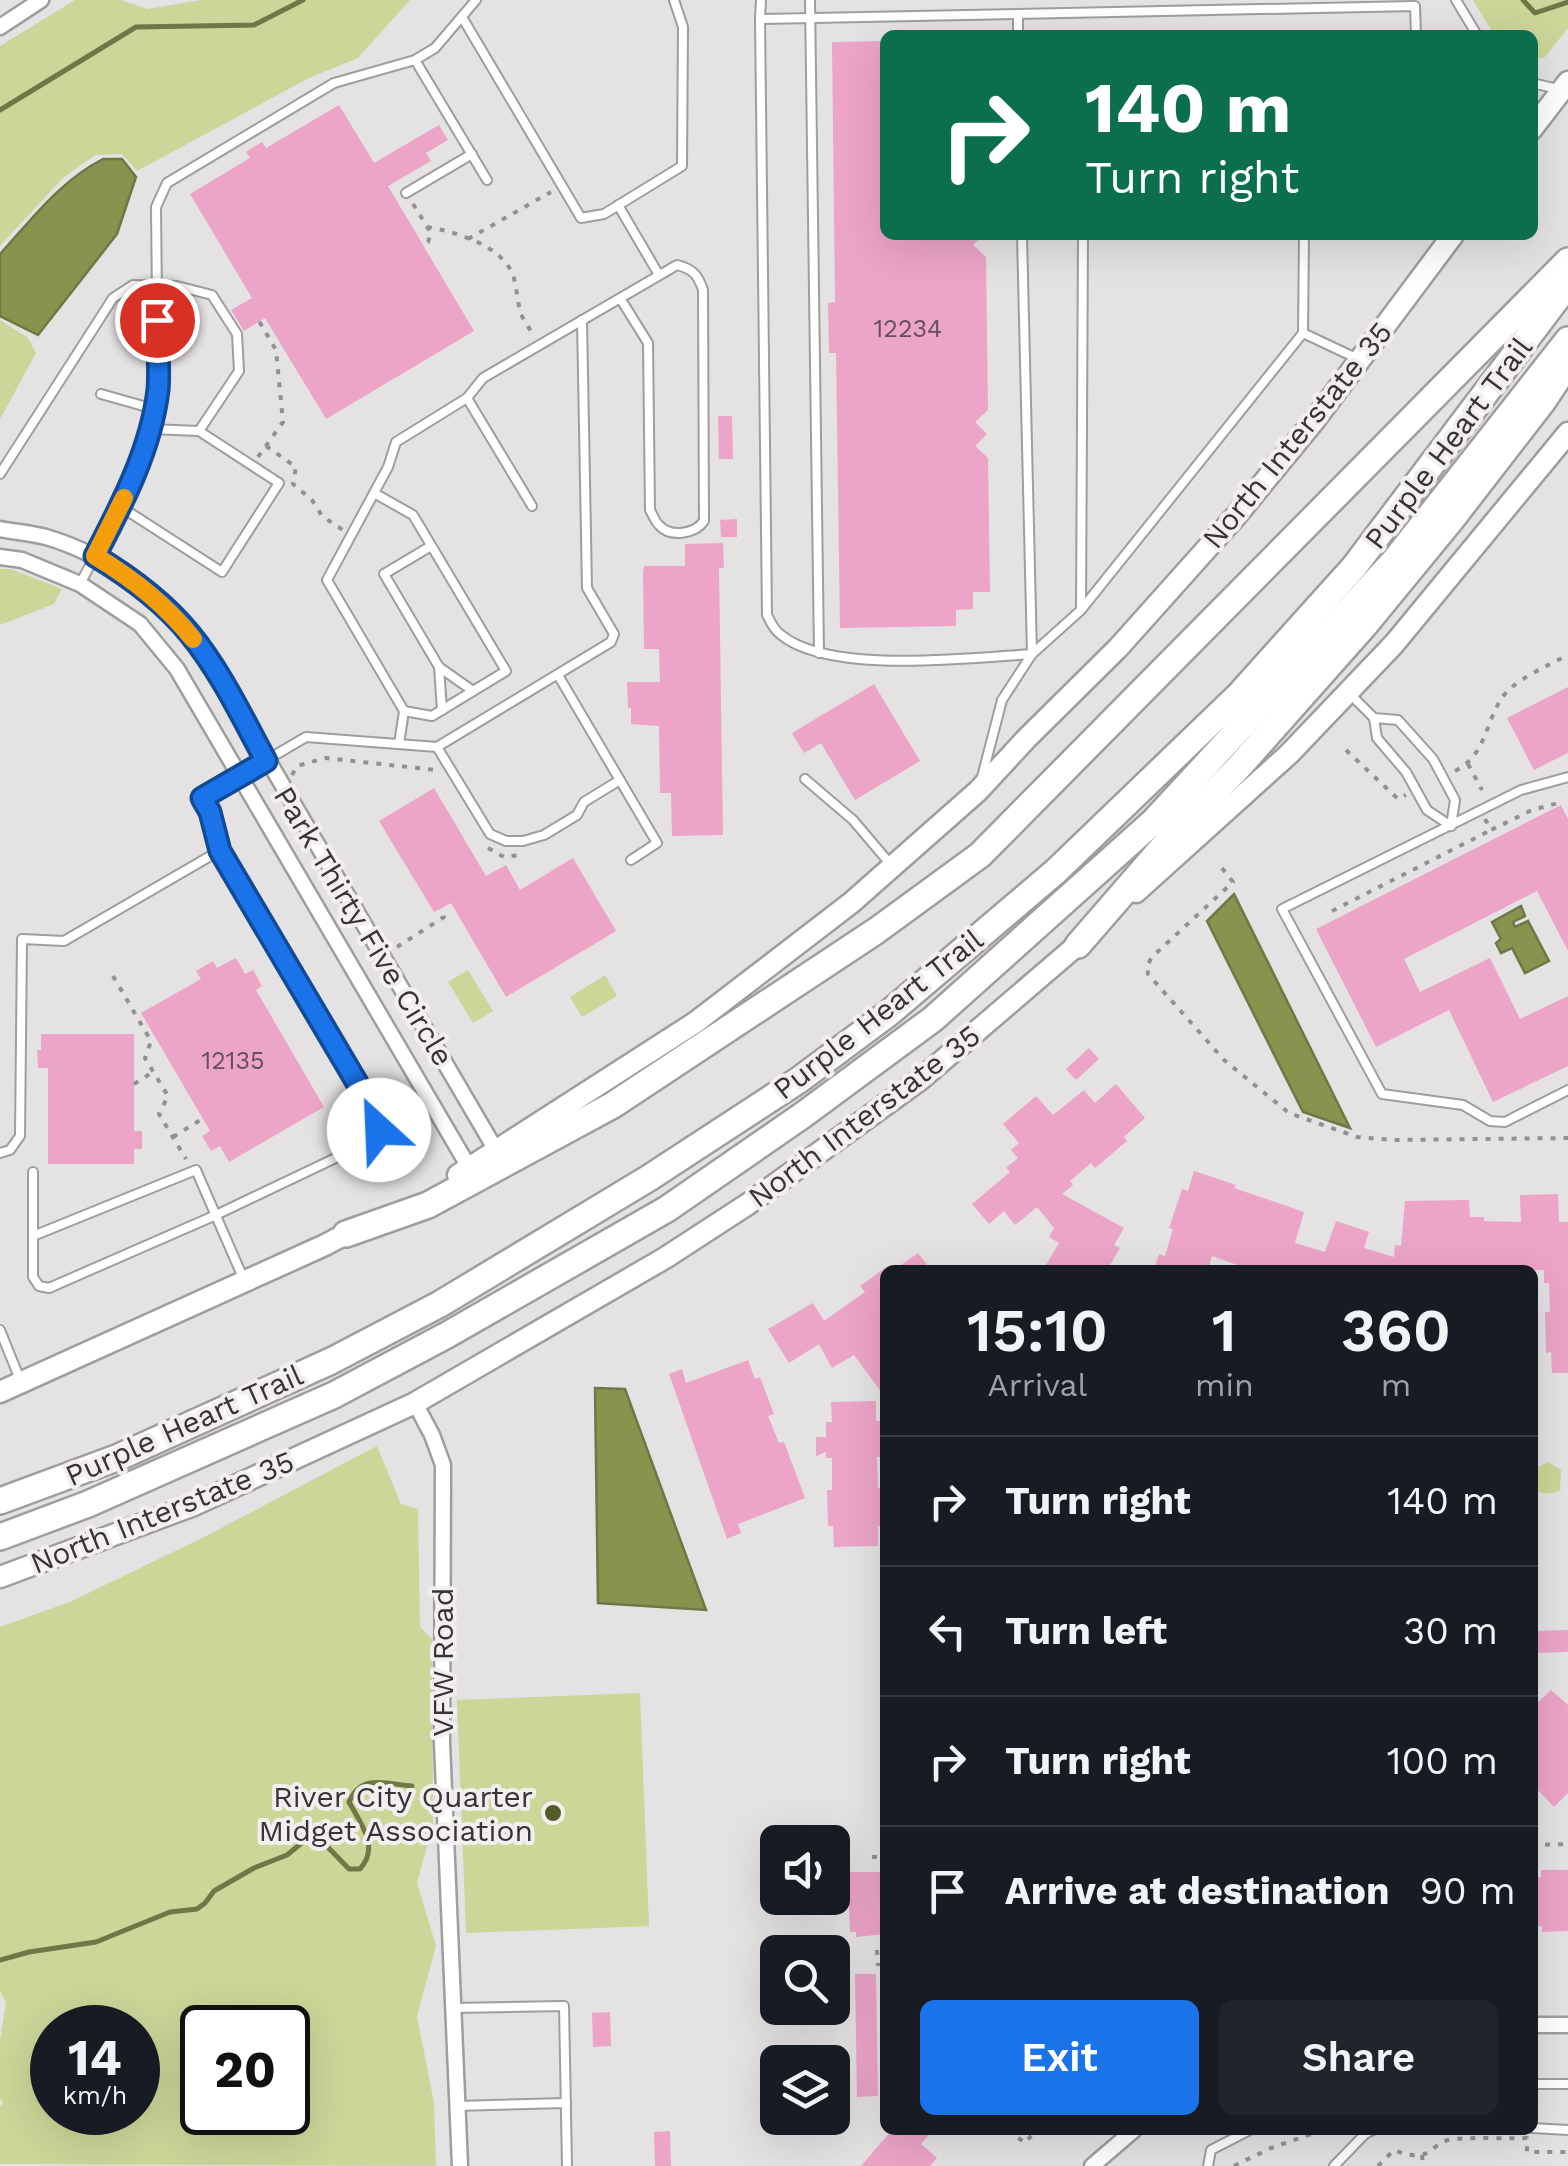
<!DOCTYPE html>
<style>
:root{--surface:#171b24;--page:#20242c;--text:#f1f3f6;--muted:#9ea1a6;--line:#363941;--accent:#1a73e8}
body{margin:0;font-family:"Work Sans",sans-serif;background:var(--page);color:var(--text);height:100vh;display:flex;flex-direction:column;font-size:38px;white-space:nowrap}
*{box-sizing:border-box;margin:0}
p{font-size:32px;color:var(--muted)}
.icon{flex:none;width:55px;height:55px;fill:none;stroke:currentColor;stroke-width:2;stroke-linecap:round;stroke-linejoin:round}
.map{position:relative;flex:1;overflow:hidden}
.drawer{position:absolute;left:880px;top:1265px;width:658px;height:870px;display:flex;flex-direction:column;background:var(--surface);border-radius:15px;box-shadow:0 10px 40px #0002}
.drawer>*{flex:none}
.banner{position:absolute;left:880px;top:30px;width:658px;height:210px;border-radius:15px;box-shadow:0 10px 40px #0002;background:#0b6e4f;color:#fff;overflow:hidden}
.fabs{position:absolute;left:760px;top:1825px;display:grid;gap:20px}
.fabs a{display:grid;place-items:center;width:90px;height:90px;border-radius:15px;background:var(--surface);box-shadow:0 10px 40px #0002;font-size:50px}
.speed{position:absolute;left:30px;top:2005px;display:flex;gap:20px;font-size:50px;font-weight:700;text-align:center}
.speed>*{display:grid;place-content:center;width:130px;height:130px;border-radius:50%;background:var(--surface);box-shadow:0 10px 40px #0002;line-height:1}
.speed small{font-size:25px;font-weight:400}
.speed .limit{border:5px solid #111;border-radius:15px;background:#fff;color:#111}
.pin{position:absolute;display:grid;place-items:center;width:85px;height:85px;color:#fff;margin:-42px;border:5px solid #fff;border-radius:50%;box-shadow:0 2px 10px #0007}
.me{position:absolute;width:110px;margin:-55px;rotate:335deg;stroke-linejoin:round;filter:drop-shadow(0 0 8px #0008)}
.turn{display:flex;align-items:center;gap:35px;height:210px;padding:0 40px;font-size:45px}
.turn .icon{width:130px;height:130px;stroke-width:2.5}
.turn b{display:block;font-size:70px;line-height:85px}
.eta{display:flex;justify-content:space-evenly;align-items:center;height:170px;text-align:center}
.eta b{font-size:60px;font-weight:600;line-height:70px}
.button{display:flex;gap:20px;margin-top:auto;padding:20px 40px}
.button a{flex:1;height:115px;border-radius:15px;background:var(--accent);color:#fff;font-size:40px;font-weight:600;line-height:115px;text-align:center}
.button a+a{background:var(--page);color:var(--text)}
ul{padding:0;list-style:none}
li{display:flex;align-items:center;gap:30px;height:130px;padding:0 40px;border-top:2px solid var(--line)}
li div{flex:1}
li b{display:block;font-size:38px}
li em{font-style:normal}
.map>svg:first-child{display:block}
.green{fill:#ccd698;fill-rule:evenodd}
.water{fill:#89934d;stroke:#707646;stroke-width:2.5}
.lines{fill:none;stroke-linecap:round;stroke-linejoin:round}
.stream{stroke:#707646;stroke-width:5}
.building{fill:#eca4c7}
.service-casing{stroke:#a09d9e;stroke-width:12}
.minor-casing{stroke:#a09d9e;stroke-width:19}
.secondary-casing{stroke:#a09d9e;stroke-width:25}
.motorway-casing{stroke:#a09d9e;stroke-width:30}
.path{stroke:#939091;stroke-width:4;stroke-dasharray:5 8;stroke-linecap:butt}
.service{stroke:#fff;stroke-width:8}
.minor{stroke:#fff;stroke-width:14}
.secondary{stroke:#fff;stroke-width:20}
.motorway{stroke:#fff;stroke-width:25}
.route-casing{stroke:#114b97;stroke-width:25}
.route{stroke:#1a73e8;stroke-width:18}
.slow{stroke:#f59e0b;stroke-width:18}
.poi-dot{fill:#545b29;stroke:#f3eff1;stroke-width:4}
.labels{text-anchor:middle;dominant-baseline:central;stroke-width:8;stroke-linejoin:round;paint-order:stroke}
.number-label{font-size:25px;fill:#64505a}
.street-label{font-size:30px;fill:#363435;stroke:#f3eff1}
.poi-label{font-size:30px;fill:#363435;stroke:#f3eff1;text-anchor:end}
</style>
<div class="map">
<svg width="1568" height="2166" viewBox="0 0 1568 2166">
<rect width="100%" height="100%" fill="#e5e2e3"/>
<g class="green">
<polygon points="75,0 121,0 148,9 201,0 410,0 358,58 309,78 137,171 122,154 95,155 63,178 0,246 0,46"/>
<polygon points="1473,0 1568,0 1568,28 1545,57 1533,60 1532,35 1494,35"/>
<polygon points="0,320 28,338 36,353 0,419"/>
<polygon points="0,569 11,569 62,589 54,604 0,625"/>
<polygon points="468,970 493,1011 473,1023 448,982"/>
<polygon points="605,975 617,996 582,1017 570,997"/>
<path d="M377,1446l24,58 17,5 2,118 12,12 1,186 -16,58 19,63 -19,70 17,87 2,63 -436,-2v-57l3,-4 -3,-5v-58l6,-37 -6,-13v-363l72,-26 134,-65zM52,2028h86v84h-86zM202,2028h86v84h-86z"/>
<path d="M1548,1462l13,8 -1,20c-8,5 -17,4 -26,0l-1,-20z"/>
<polygon points="640,1693 649,1926 466,1933 457,1700"/>
</g>
<g class="water">
<path d="M103,159h19l14,18 -19,57 -79,101 -38,-19v-62c32,-35 60,-73 103,-95z"/>
<polygon points="1234,894 1350,1128 1303,1112 1207,921"/>
<polygon points="1521,906 1525,916 1513,922 1515,927 1528,921 1549,961 1525,973 1512,948 1501,953 1496,943 1501,939 1492,922"/>
<polygon points="595,1388 625,1389 706,1610 598,1603"/>
</g>
<g class="lines">
<g class="stream">
<polyline points="1523,0 1535,13 1568,2"/>
<polyline points="0,110 136,27 254,25 303,0"/>
<path d="M0,1960l29,-8 67,-10 74,-30 27,-3 8,-6 9,-12 40,-23 33,-13 22,-18 11,2 29,30h11c20,-22 1,-45 -11,-67 13,-29 36,-18 63,-16"/>
</g>
</g>
<g class="building">
<polygon points="885,41 885,235 983,235 973,245 986,257 988,410 975,422 987,434 975,446 988,458 990,592 973,592 973,609 956,610 956,626 840,628 836,353 829,353 828,303 835,302 832,42"/>
<polygon points="339,105 374,163 439,125 448,140 426,153 431,161 388,186 474,331 326,419 265,318 244,331 231,310 252,298 190,194 250,158 246,152 262,142 266,148"/>
<polygon points="718,416 732,416 733,459 719,459"/>
<polygon points="737,519 737,537 721,537 720,520"/>
<polygon points="723,543 724,568 719,568 723,835 672,836 671,793 660,793 659,726 631,724 631,708 628,708 627,682 660,682 659,649 644,649 643,572 644,566 685,566 685,544"/>
<polygon points="874,684 920,761 855,800 821,743 804,753 792,733"/>
<polygon points="1568,687 1568,753 1534,770 1507,718"/>
<polygon points="434,788 486,876 506,865 520,890 573,858 616,931 506,997 451,903 434,912 379,821"/>
<polygon points="1561,805 1568,819 1568,951 1537,891 1404,959 1420,992 1490,958 1520,1019 1568,996 1568,1066 1493,1102 1449,1010 1376,1047 1316,929"/>
<polygon points="236,958 245,974 253,970 262,986 256,990 324,1107 229,1162 220,1146 211,1151 202,1136 210,1131 141,1013 201,979 196,971 213,961 217,968"/>
<polygon points="41,1034 134,1034 134,1131 142,1131 142,1149 134,1149 134,1164 48,1164 48,1068 38,1068 37,1050 41,1050"/>
<polygon points="1089,1048 1099,1059 1076,1080 1066,1069"/>
<polygon points="1116,1084 1145,1118 1124,1137 1127,1141 1095,1168 1091,1163 1070,1181 1073,1185 1062,1194 1124,1228 1114,1245 1120,1248 1107,1270 1043,1270 1059,1243 1049,1237 1054,1228 1037,1207 1015,1225 1004,1211 989,1224 972,1204 1010,1172 1006,1168 1018,1158 1011,1150 1019,1143 1003,1124 1036,1096 1053,1115 1084,1090 1095,1103"/>
<polygon points="1194,1171 1236,1185 1234,1188 1304,1212 1295,1243 1325,1252 1336,1221 1369,1232 1364,1248 1394,1257 1395,1245 1401,1246 1405,1201 1469,1200 1470,1217 1484,1217 1484,1221 1521,1222 1520,1195 1558,1194 1559,1222 1568,1222 1568,1373 1552,1373 1551,1352 1546,1353 1545,1312 1550,1312 1549,1283 1544,1283 1544,1270 1252,1270 1212,1256 1208,1270 1154,1270 1159,1254 1165,1256 1173,1229 1169,1228 1182,1189 1188,1191"/>
<polygon points="918,1253 931,1270 894,1270"/>
<polygon points="885,1268 885,1397 854,1355 832,1368 819,1344 789,1363 768,1329 813,1303 824,1321 865,1292 860,1286"/>
<polygon points="748,1360 755,1379 760,1377 774,1414 768,1416 779,1443 784,1442 805,1498 738,1524 741,1533 727,1539 669,1374 682,1369 686,1383"/>
<polygon points="876,1401 876,1421 882,1421 883,1457 877,1457 878,1488 883,1488 884,1510 884,1526 878,1526 878,1546 834,1547 833,1526 828,1526 827,1490 832,1490 832,1458 826,1458 826,1452 816,1456 816,1437 826,1437 826,1422 832,1422 831,1402"/>
<polygon points="1568,1630 1568,1652 1532,1653 1532,1631"/>
<polygon points="1551,1690 1568,1705 1568,1793 1554,1807 1532,1784 1532,1708"/>
<polygon points="1541,1870 1568,1870 1568,1931 1542,1932 1542,1926 1532,1927 1532,1877 1541,1877"/>
<polygon points="848,1872 880,1872 880,1880 885,1880 885,1934 856,1937 856,1932 850,1932"/>
<polygon points="855,1974 876,1974 878,2096 857,2097"/>
<polygon points="610,2012 611,2046 593,2047 592,2013"/>
<polygon points="892,2130 933,2130 921,2144 937,2158 930,2166 861,2166"/>
<polygon points="670,2131 671,2166 655,2166 654,2132"/>
</g>
<g class="lines">
<defs>
<g id="service">
<polyline points="761,0 760,19 1415,6 1416,35"/>
<polyline points="810,0 819,653"/>
<polyline points="1456,0 1477,35"/>
<polyline points="1018,15 1018,35"/>
<polyline points="462,17 581,218 604,214 682,166 683,27 674,0"/>
<path d="M760,19l7,596c3,6 7,15 13,19 47,41 190,24 252,20"/>
<polyline points="415,60 487,180"/>
<polyline points="1532,83 1558,89"/>
<polyline points="406,193 472,154"/>
<polyline points="618,205 659,275"/>
<polyline points="1022,235 1032,654"/>
<polyline points="1304,235 1303,333 1356,358"/>
<polyline points="101,394 154,409"/>
<polyline points="467,398 532,506"/>
<polyline points="0,474 113,298 133,285 177,286 212,295 237,334 239,371 199,431"/>
<polyline points="374,493 413,515 506,671 432,716 404,711"/>
<polyline points="121,507 222,572 279,483 199,431 150,429"/>
<polyline points="431,546 384,574 439,667 473,691"/>
<polyline points="80,584 121,507 150,429 158,389 156,207 167,183 334,83 415,60 435,48 476,0"/>
<polyline points="1081,610 1303,333"/>
<polyline points="439,667 442,710"/>
<polyline points="558,675 657,843 631,860"/>
<polyline points="1351,695 1374,718 1377,738 1406,772 1427,810 1451,826"/>
<polyline points="1374,718 1398,720 1433,759 1455,800 1451,826"/>
<path d="M399,744l5,-33 -77,-131 61,-113 8,-25 71,-44 16,-20 194,-113c16,4 21,10 26,25l1,231c-9,13 -34,17 -45,4 -2,-1 -8,-13 -9,-15l-2,-167 -28,-45"/>
<polyline points="437,747 490,834 506,841 523,841 544,835 577,815 584,802 620,780"/>
<polyline points="982,777 1002,700 1032,654 1081,610 1083,235"/>
<polyline points="1568,777 1521,790 1282,909 1382,1094 1463,1105 1490,1121 1505,1122 1568,1090"/>
<polyline points="805,779 853,820 892,866"/>
<polyline points="0,1153 10,1150 20,1136 22,939 64,941 219,851"/>
<path d="M33,1172v105l6,9 10,2 167,-73 149,-71c10,-7 14,-12 14,-24l-160,-269 -9,-39 -8,-14 104,-61 131,10 174,-105 3,-8 -27,-46 -5,-268"/>
<polyline points="33,1236 196,1170 244,1280"/>
<polyline points="0,1330 21,1382"/>
<polyline points="453,2008 564,2006 567,2166"/>
<polyline points="1532,2084 1568,2084"/>
<polyline points="457,2106 566,2103"/>
<polyline points="1532,2128 1568,2130"/>
<polyline points="1208,2166 1211,2150 1250,2130"/>
<polyline points="1334,2166 1365,2134 1373,2130"/>
</g>
<g id="minor">
<polyline points="0,27 41,0"/>
<path d="M0,529c15,3 31,4 46,8 72,21 126,71 168,131l283,484"/>
<polyline points="0,557 22,560 80,584 140,624 177,669 470,1169"/>
<polyline points="415,1403 432,1435 443,1465 442,1743 460,2166"/>
<polyline points="1532,2025 1568,2025"/>
<polyline points="1092,2166 1134,2130"/>
</g>
<g id="secondary">
<polyline points="1532,129 1568,82"/>
<polyline points="1136,892 1289,754 1394,644 1568,433"/>
<polyline points="458,1175 696,1022 851,903 978,791 1027,738 1118,648 1236,516 1314,421 1453,235"/>
<polyline points="0,1392 325,1245 357,1228"/>
<polyline points="0,1577 194,1505 415,1403 665,1258 748,1204 921,1079 1089,935"/>
</g>
<g id="motorway">
<polyline points="1078,945 1182,825 1238,768 1364,626 1451,520 1543,401 1565,368"/>
<polyline points="346,1234 428,1205 613,1105 876,931 980,855 1568,261"/>
<polyline points="0,1501 119,1457 331,1361 440,1304 649,1178 799,1080 889,1013 1055,872 1239,695 1354,567 1568,284"/>
<polyline points="0,1537 88,1504 334,1395 447,1335 667,1209 803,1115 933,1019 1154,821 1395,560 1568,340"/>
</g>
</defs>
<use href="#service" class="service-casing"/>
<use href="#minor" class="minor-casing"/>
<use href="#secondary" class="secondary-casing"/>
<use href="#motorway" class="motorway-casing"/>
<g class="path">
<polyline points="413,204 431,233 428,242 423,245"/>
<path d="M427,227c29,5 74,18 86,48 4,13 4,26 8,39 3,7 8,14 12,20"/>
<polyline points="468,239 551,192"/>
<polyline points="266,446 296,467 293,484 312,500 322,516 343,530"/>
<polyline points="258,457 283,422 276,350 259,321"/>
<polyline points="1346,750 1398,799 1406,795"/>
<polyline points="1468,764 1482,790"/>
<path d="M1455,771c30,-15 30,-46 46,-72 11,-18 48,-34 67,-44"/>
<polyline points="292,775 297,766 325,758 436,770"/>
<polyline points="1485,819 1491,830 1532,810 1562,802"/>
<polyline points="488,848 504,857 520,855"/>
<polyline points="1222,868 1233,882 1152,957 1147,966 1148,974 1224,1060 1289,1113 1357,1137 1393,1140 1568,1138"/>
<polyline points="1332,911 1491,830"/>
<polyline points="397,947 444,917 439,909"/>
<polyline points="113,976 151,1041 145,1058 168,1096 159,1114 186,1159"/>
<polyline points="134,1084 153,1072"/>
<polyline points="173,1137 202,1119"/>
<polyline points="1532,1845 1568,1844"/>
<polyline points="872,1857 885,1857"/>
<polyline points="877,1950 878,1966"/>
<polyline points="1008,2130 1025,2143 1036,2130"/>
<polyline points="1422,2155 1423,2166"/>
<polyline points="1234,2166 1271,2148 1323,2130"/>
<path d="M1378,2166l16,-16c40,16 34,-8 59,-11 25,-2 50,0 74,-1v14h41"/>
</g>
<use href="#service" class="service"/>
<use href="#minor" class="minor"/>
<use href="#secondary" class="secondary"/>
<use href="#motorway" class="motorway"/>
</g>
<g class="lines">
<defs>
<path id="route" d="M157,320c0,22 3,47 1,70 -7,59 -36,114 -63,166 35,21 69,46 95,78 31,38 53,85 76,127l-64,37 8,14 10,39 159,269v10"/>
</defs>
<use href="#route" class="route-casing"/>
<use href="#route" class="route"/>
<path class="slow" d="M124,498l-29,58c37,22 71,49 98,83"/>
</g>
<circle class="poi-dot" cx="553" cy="1813" r="10"/>
<g class="labels">
<g class="number-label">
<text x="908" y="328">12234</text>
<text x="233" y="1060">12135</text>
</g>
<g class="street-label">
<text transform="translate(1297 435) rotate(-51)">North Interstate 35</text>
<text transform="translate(1448 443) rotate(-53)">Purple Heart Trail</text>
<text transform="translate(364 926) rotate(59)">Park Thirty Five Circle</text>
<text transform="translate(878 1014) rotate(-38)">Purple Heart Trail</text>
<text transform="translate(864 1116) rotate(-37)">North Interstate 35</text>
<text transform="translate(184 1425) rotate(-24)">Purple Heart Trail</text>
<text transform="translate(162 1512) rotate(-22)">North Interstate 35</text>
<text transform="translate(442 1662) rotate(-90)">VFW Road</text>
</g>
<g class="poi-label">
<text x="533" y="1796">River City Quarter<tspan x="533" dy="34">Midget Association</tspan></text>
</g>
</g>
</svg>
<div class="fabs">
<a><svg class="icon" aria-label="sound" viewBox="0 0 24 24"><path d="M4 9h4l5-4v14l-5-4H4zM17 9q2 3 0 6"/></svg></a>
<a><svg class="icon" aria-label="search" viewBox="0 0 24 24"><circle cx="10" cy="10" r="6"/><path d="M15 15l6 6"/></svg></a>
<a><svg class="icon" aria-label="layers" viewBox="0 0 24 24"><path d="M12 4l9 5-9 5-9-5zM3 14l9 5 9-5"/></svg></a>
</div>
<div class="speed"><div>14<small>km/h</small></div><div class="limit">20</div></div>
<div class="pin" style="left:157px;top:320px;background:#d93025"><svg class="icon" aria-label="arrive" viewBox="0 0 24 24"><path d="M6 21V4h12l-3 4 3 4H6"/></svg></div>
<svg class="me" style="left:379px;top:1130px" viewBox="-20 -20 40 40"><circle r="19" fill="#fff"/><path d="M0-13L10 11 0 6-10 11z" fill="#1a73e8"/></svg>
<div class="banner">
<div class="turn"><svg class="icon" aria-label="right" viewBox="0 0 24 24"><path d="M7 20v-9h11M14 6l5 5-5 5"/></svg><div><b>140 m</b>Turn right</div></div>
</div>
<section class="drawer">
<div class="eta">
<div><b>15:10</b><p>Arrival</p></div>
<div><b>1</b><p>min</p></div>
<div><b>360</b><p>m</p></div>
</div>
<ul>
<li><svg class="icon" aria-label="right" viewBox="0 0 24 24"><path d="M7 20v-9h11M14 6l5 5-5 5"/></svg><div><b>Turn right</b></div><em>140 m</em></li>
<li><svg class="icon" aria-label="left" viewBox="0 0 24 24"><path d="M17 20v-9H6M10 6l-5 5 5 5"/></svg><div><b>Turn left</b></div><em>30 m</em></li>
<li><svg class="icon" aria-label="right" viewBox="0 0 24 24"><path d="M7 20v-9h11M14 6l5 5-5 5"/></svg><div><b>Turn right</b></div><em>100 m</em></li>
<li><svg class="icon" aria-label="arrive" viewBox="0 0 24 24"><path d="M6 21V4h12l-3 4 3 4H6"/></svg><div><b>Arrive at destination</b></div><em>90 m</em></li>
</ul>
<div class="button"><a>Exit</a><a>Share</a></div>
</section>
</div>
